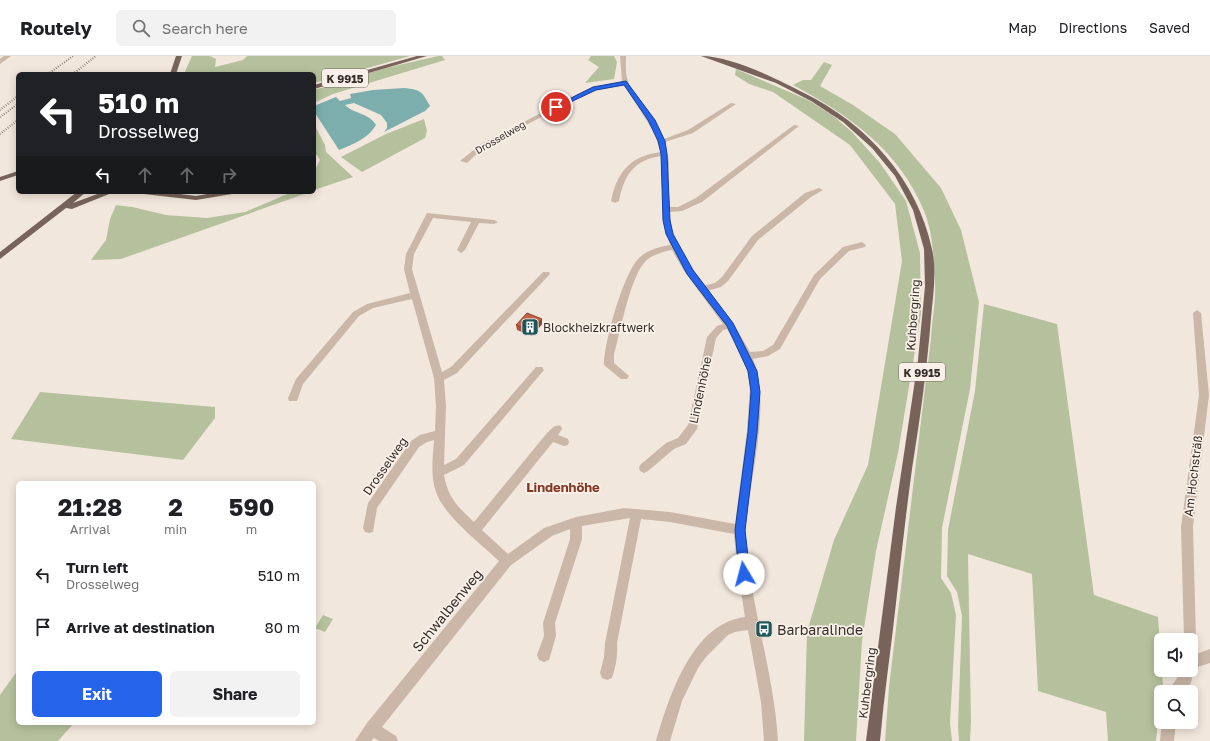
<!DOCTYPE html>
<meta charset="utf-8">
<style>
:root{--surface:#fff;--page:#f2f2f2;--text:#202124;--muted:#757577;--line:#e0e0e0;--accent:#2563eb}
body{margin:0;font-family:"Golos Text",sans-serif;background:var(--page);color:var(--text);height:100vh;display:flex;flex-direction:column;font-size:15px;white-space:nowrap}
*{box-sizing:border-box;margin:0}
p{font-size:13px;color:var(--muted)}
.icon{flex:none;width:22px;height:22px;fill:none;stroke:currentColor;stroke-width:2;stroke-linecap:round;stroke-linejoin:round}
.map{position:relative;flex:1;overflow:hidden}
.drawer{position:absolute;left:16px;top:425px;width:300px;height:244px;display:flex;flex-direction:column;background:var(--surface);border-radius:6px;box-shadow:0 2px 10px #0003}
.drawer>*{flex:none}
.top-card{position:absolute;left:16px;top:16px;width:300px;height:122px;border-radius:6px;box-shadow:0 2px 10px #0003;background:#202124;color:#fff;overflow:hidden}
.tools{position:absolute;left:1154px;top:577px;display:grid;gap:8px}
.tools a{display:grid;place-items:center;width:44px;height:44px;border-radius:6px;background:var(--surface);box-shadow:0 2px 10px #0003;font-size:20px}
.pin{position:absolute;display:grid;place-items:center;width:34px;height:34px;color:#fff;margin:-17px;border:2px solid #fff;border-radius:50%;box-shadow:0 1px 4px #0007}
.me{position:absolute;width:44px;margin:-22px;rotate:352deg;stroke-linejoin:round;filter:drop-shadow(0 0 3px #0008)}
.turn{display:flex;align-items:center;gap:14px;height:84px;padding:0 16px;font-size:18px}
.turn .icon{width:52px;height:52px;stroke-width:2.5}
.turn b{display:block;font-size:28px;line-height:34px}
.lanes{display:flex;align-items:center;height:38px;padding:0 16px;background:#0003;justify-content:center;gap:20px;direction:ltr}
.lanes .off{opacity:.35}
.eta{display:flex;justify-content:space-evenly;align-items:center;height:68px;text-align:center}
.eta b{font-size:24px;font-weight:700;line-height:28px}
.action{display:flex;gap:8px;margin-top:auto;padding:8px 16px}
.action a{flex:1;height:46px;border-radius:6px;background:var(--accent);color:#fff;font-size:16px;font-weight:700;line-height:46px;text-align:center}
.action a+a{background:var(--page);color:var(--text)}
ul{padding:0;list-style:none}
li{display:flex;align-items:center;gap:12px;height:52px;padding:0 16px}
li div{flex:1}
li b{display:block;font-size:15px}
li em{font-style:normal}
header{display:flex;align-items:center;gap:24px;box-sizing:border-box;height:56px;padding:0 20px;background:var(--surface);border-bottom:1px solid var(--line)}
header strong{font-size:19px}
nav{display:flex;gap:22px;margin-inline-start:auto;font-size:14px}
.search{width:280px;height:36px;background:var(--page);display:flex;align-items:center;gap:10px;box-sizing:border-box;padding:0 14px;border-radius:6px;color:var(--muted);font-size:15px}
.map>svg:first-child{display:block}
.green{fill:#b5c19c}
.water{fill:#7caeae}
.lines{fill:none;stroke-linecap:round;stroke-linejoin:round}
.minor{fill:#cab7a8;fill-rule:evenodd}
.major{fill:#78635a;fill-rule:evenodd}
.rail{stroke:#372d28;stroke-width:2;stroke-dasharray:0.5 2;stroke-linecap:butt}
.wall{fill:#a9553e}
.shaded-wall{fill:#894532}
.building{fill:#c46348;stroke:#894532}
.route{fill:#2563eb;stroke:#184099}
.labels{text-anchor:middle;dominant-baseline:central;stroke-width:3.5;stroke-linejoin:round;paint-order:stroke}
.far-street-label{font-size:10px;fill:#372d28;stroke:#f9f1e9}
.shield{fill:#f9f1e9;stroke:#716862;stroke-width:1}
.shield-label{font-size:11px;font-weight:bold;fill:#372d28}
.street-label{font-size:12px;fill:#372d28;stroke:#f9f1e9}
.poi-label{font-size:12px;fill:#372d28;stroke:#f9f1e9;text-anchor:start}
.neighbourhood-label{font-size:13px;font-weight:bold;fill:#853723;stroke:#f9f1e9}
.near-street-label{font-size:14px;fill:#372d28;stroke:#f9f1e9}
.near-poi-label{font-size:14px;fill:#372d28;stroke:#f9f1e9;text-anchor:start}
</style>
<header>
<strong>Routely</strong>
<div class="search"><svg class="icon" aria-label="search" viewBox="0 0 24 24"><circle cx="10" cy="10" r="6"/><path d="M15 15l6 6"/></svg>Search here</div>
<nav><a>Map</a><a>Directions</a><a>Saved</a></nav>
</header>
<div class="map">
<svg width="1210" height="685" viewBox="0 0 1210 685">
<rect width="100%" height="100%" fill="#f2e7dc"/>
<g class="green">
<polygon points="192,0 210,0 216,3 215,11 243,4 247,0 410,0 314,27 314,18 184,18"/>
<polygon points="438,0 442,0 445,4 333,38 314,47 314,34 386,12"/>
<polygon points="591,0 614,0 617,6 614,23 585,27 599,11 588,4"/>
<path d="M824,6l8,3 -12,21 33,19 42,29 46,54 20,42 18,72 -9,87 -28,139 -1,50 10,15 5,22 -6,108 2,18h-67l4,-54 42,-349c1,-18 5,-37 4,-55 -1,-23 -2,-51 -11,-72 -25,-61 -75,-96 -131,-126l10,-5h8z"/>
<polygon points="736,13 808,44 832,59 851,75 880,107 906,145 920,197 921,258 898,397 876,495 862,585 856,685 804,685 807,576 834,484 868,409 902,205 895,148 850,89 773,36 749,28 735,19"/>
<polygon points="424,63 427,75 425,82 362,116 341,101 386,78"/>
<polygon points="314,68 325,89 326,96 353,121 314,134 314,116 320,104 317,99 314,99"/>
<polygon points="292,136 310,136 121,203 91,204 106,184 110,163 116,149 132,151 166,159 207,162 245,156"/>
<polygon points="984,248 1057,268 1094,539 1158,561 1163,630 1161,636 1156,685 1108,685 1106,656 1038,635 1032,518 968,498 971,665 970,685 959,685 958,670 962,560 957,536 947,520 948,474 975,335"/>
<polygon points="40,336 215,351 215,362 183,404 11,383"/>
<polygon points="323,559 333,563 325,576 315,572"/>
<polygon points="18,614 18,667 74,667 58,685 0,685 0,639"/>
</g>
<path class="water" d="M404,32c17,2 18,3 26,18l-5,5 -41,21 3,-4v-5l-6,-8 -27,-12 -9,2c9,9 24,8 31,20 -7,13 -24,20 -37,25l-24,-37 -1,-7 22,-9 4,4 11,-3 -1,-4 23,-4z"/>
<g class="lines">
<g class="minor">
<polygon points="4,0 11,0 0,8 0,3"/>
<path d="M620,0h6c0,8 -1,17 2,25 7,21 27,37 36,58l24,-9 43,-27 5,1 -43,29 -28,9 4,20v45h9l18,-9 98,-73 5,1 -97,76 -20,9 -13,1c3,29 17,51 34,74l12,-3 7,-6 30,-41 53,-43 14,-5 4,2 -12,7 -53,43 -30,41 -7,6 -14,4 26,32 17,29 13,-1 10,-6 41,-70 29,-28 19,-5 4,3 -1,2 -16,4 -29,28 -40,70 -12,7 -15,3c19,48 -4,118 -7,169 -2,22 4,45 7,66 9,49 22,97 25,147h-14l-3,-39 -13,-72 -13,2 -7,3 -22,22 -8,11 -16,33 -12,40h-14c13,-44 36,-118 89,-124l-8,-52 -3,-31 -64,-12 -29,-3 -24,124c1,12 -1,23 -5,35l-5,2 -5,-2 -2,-5 4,-16 1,-14 25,-125 -48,8v13l-27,84 1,13 -7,24 -5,2 -5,-2 -2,-5 7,-19 -1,-13 27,-84v-10l-18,7 -41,29 -129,162 14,9 2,5h-19l-5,-3 -3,3h-16l12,-18 132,-162c-18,-17 -55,-45 -63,-69 -6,-17 -3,-36 -2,-52l-7,2 -8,5 -42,61 -4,24 -4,1 -4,-1 -2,-4 5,-25 43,-62 9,-6 15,-4 1,-25 -2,-28 -22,-79 -39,9 -14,8 -56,68 -6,17h-8l-1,-3 8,-19 57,-67 14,-8 43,-11 -6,-24 2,-15 21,-41 67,7 4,2 -4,2 -15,-1 -14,27 -4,3 -4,-3 14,-28 -38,-4 -19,36 -2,15 30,103 9,-5 92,-95h6l1,2 -93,99 -13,7 2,26 -2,59 12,-6 80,-92h6l2,3 -80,95 -20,10c4,23 14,32 30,47l73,-89c5,-4 7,-9 14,-7l1,3 -4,6 10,4 1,3 -1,3 -4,1 -11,-4 -71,88 26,24 36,-26 32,-11 48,-9 46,4 65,12 12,-93 3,-44 -3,-17 -7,-19 -13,-22 -4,1 -7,8 -19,91 -11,15 -12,5 -26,22 -4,2 -4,-2 -1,-3 1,-3 26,-22 12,-5 10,-13 19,-88 10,-11 6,-2 -39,-53 -12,-21c-10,2 -22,5 -28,13 -14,16 -24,69 -30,91v9l15,13 -2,3h-6l-17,-14c0,-22 19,-91 35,-107 8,-8 20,-11 31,-13l-7,-22 -2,-67c-28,4 -37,20 -42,45l-4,2 -4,-2c6,-29 19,-45 50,-49l-7,-20 -30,-47 -27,5 -13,5 -99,51 -18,17 -7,-2 21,-17 99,-51 13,-6 29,-5z"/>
<polygon points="1197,254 1201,257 1209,339 1193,471 1196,584 1195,589 1191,590 1191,584 1184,584 1181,471 1199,339 1193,257"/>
<path d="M1210,593v14l-16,5 -3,15 -8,9h-16c4,-8 12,-13 14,-22h10v-14z"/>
<polygon points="1162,666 1176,666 1174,685 1160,685"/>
</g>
<g class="major">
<polygon points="176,0 182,0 176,18 170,18"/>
<polygon points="417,0 427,0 314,33 314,29"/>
<path d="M701,0c30,0 76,23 103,37 63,31 113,86 128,156 5,22 1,47 -1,69 -4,51 -11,101 -19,151 -6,44 -11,89 -16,134 -5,46 -12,92 -16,138h-14l30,-234 22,-147 7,-74 -1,-37 -11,-39 -18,-34 -23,-28 -29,-26 -32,-21 -35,-18z"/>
<polygon points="18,115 18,119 0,125 0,121"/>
<polygon points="77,136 86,136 73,147 103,136 114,136 72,153 66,152 0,203 0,196"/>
<polygon points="140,136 164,136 196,140 218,136 236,136 232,138 196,144 144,138"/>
</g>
<g class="rail">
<polyline points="48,18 73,0"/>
<polyline points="73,18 96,0"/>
<polyline points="0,54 18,40"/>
<polyline points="0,61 18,48"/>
<polyline points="0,78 18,64"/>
</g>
</g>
<polygon class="wall" points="542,263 542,268 532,280 517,274 516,269"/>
<polygon class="shaded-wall" points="542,263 542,268 532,280 531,275"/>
<polygon class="building" points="527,257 542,263 531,275 516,269"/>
<polygon class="route" points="626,25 655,64 665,85 667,98 670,164 673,178 693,214 733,267 757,315 760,336 757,376 745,474 750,518 748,522 744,523 740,522 739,518 735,474 748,376 751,336 748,315 727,270 687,218 666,178 663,164 661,98 658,85 648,64 624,29 596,34 558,52 553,51 593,31"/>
<defs>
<symbol id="building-square" viewBox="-11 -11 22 22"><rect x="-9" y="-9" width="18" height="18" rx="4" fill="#1e5558" stroke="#f9f1e9"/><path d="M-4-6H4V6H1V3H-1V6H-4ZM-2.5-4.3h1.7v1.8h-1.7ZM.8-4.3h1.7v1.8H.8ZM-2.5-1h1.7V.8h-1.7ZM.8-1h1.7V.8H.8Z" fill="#fff"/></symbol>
<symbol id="bus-square" viewBox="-11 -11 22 22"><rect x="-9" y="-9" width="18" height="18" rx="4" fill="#1e5558" stroke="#f9f1e9"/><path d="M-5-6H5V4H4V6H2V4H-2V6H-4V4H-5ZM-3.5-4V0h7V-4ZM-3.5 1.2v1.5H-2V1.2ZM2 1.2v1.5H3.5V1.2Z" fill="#fff"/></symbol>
</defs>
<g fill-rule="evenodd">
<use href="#building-square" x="520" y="261" width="20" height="20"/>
<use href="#bus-square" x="754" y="563" width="20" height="20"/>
</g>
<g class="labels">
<g class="far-street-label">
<text transform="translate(500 81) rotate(-30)">Drosselweg</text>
</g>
<g class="shield">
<rect x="322" y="13" width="46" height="18" rx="3"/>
<rect x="899" y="307" width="46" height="18" rx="3"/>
</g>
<g class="shield-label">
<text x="345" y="22">K 9915</text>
<text x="922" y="316">K 9915</text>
</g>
<g class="street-label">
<text transform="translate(913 259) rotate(-86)">Kuhbergring</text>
<text transform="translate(700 334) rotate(-78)">Lindenhöhe</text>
<text transform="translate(385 410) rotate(-55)">Drosselweg</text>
<text transform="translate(1193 420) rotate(-83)">Am Hochsträß</text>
<text transform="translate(867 627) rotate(-83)">Kuhbergring</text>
</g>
<g class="poi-label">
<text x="543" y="271">Blockheizkraftwerk</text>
</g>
<g class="neighbourhood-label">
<text x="563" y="431">Lindenhöhe</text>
</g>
<g class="near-street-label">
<text transform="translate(447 554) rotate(-51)">Schwalbenweg</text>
</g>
<g class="near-poi-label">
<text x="777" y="573">Barbaralinde</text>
</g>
</g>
</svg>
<div class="tools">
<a><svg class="icon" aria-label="sound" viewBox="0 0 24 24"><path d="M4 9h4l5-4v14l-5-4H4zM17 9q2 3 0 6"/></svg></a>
<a><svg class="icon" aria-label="search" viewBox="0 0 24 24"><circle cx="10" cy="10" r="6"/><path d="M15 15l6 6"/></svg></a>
</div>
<div class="pin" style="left:556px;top:51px;background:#d93025"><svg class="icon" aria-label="arrive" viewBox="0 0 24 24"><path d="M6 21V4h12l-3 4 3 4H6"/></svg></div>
<svg class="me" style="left:744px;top:518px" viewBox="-20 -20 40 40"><circle r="19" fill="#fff"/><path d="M0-13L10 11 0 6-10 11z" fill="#2563eb"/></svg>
<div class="top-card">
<div class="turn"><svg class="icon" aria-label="left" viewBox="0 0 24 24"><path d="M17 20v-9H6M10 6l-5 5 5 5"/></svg><div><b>510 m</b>Drosselweg</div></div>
<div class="lanes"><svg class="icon" aria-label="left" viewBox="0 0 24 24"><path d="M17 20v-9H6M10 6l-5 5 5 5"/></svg><svg class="icon off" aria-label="ahead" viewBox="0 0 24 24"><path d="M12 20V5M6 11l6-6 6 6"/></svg><svg class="icon off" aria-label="ahead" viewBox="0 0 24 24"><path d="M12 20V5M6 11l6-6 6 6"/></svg><svg class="icon off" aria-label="right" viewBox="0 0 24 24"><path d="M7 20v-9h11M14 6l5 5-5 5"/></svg></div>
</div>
<section class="drawer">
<div class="eta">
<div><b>21:28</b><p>Arrival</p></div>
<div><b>2</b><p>min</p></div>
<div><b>590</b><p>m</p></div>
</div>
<ul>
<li><svg class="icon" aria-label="left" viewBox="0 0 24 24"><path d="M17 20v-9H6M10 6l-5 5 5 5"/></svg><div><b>Turn left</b><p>Drosselweg</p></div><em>510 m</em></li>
<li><svg class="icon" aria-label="arrive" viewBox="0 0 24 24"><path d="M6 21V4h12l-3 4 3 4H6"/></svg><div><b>Arrive at destination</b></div><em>80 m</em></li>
</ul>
<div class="action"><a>Exit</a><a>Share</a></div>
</section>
</div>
